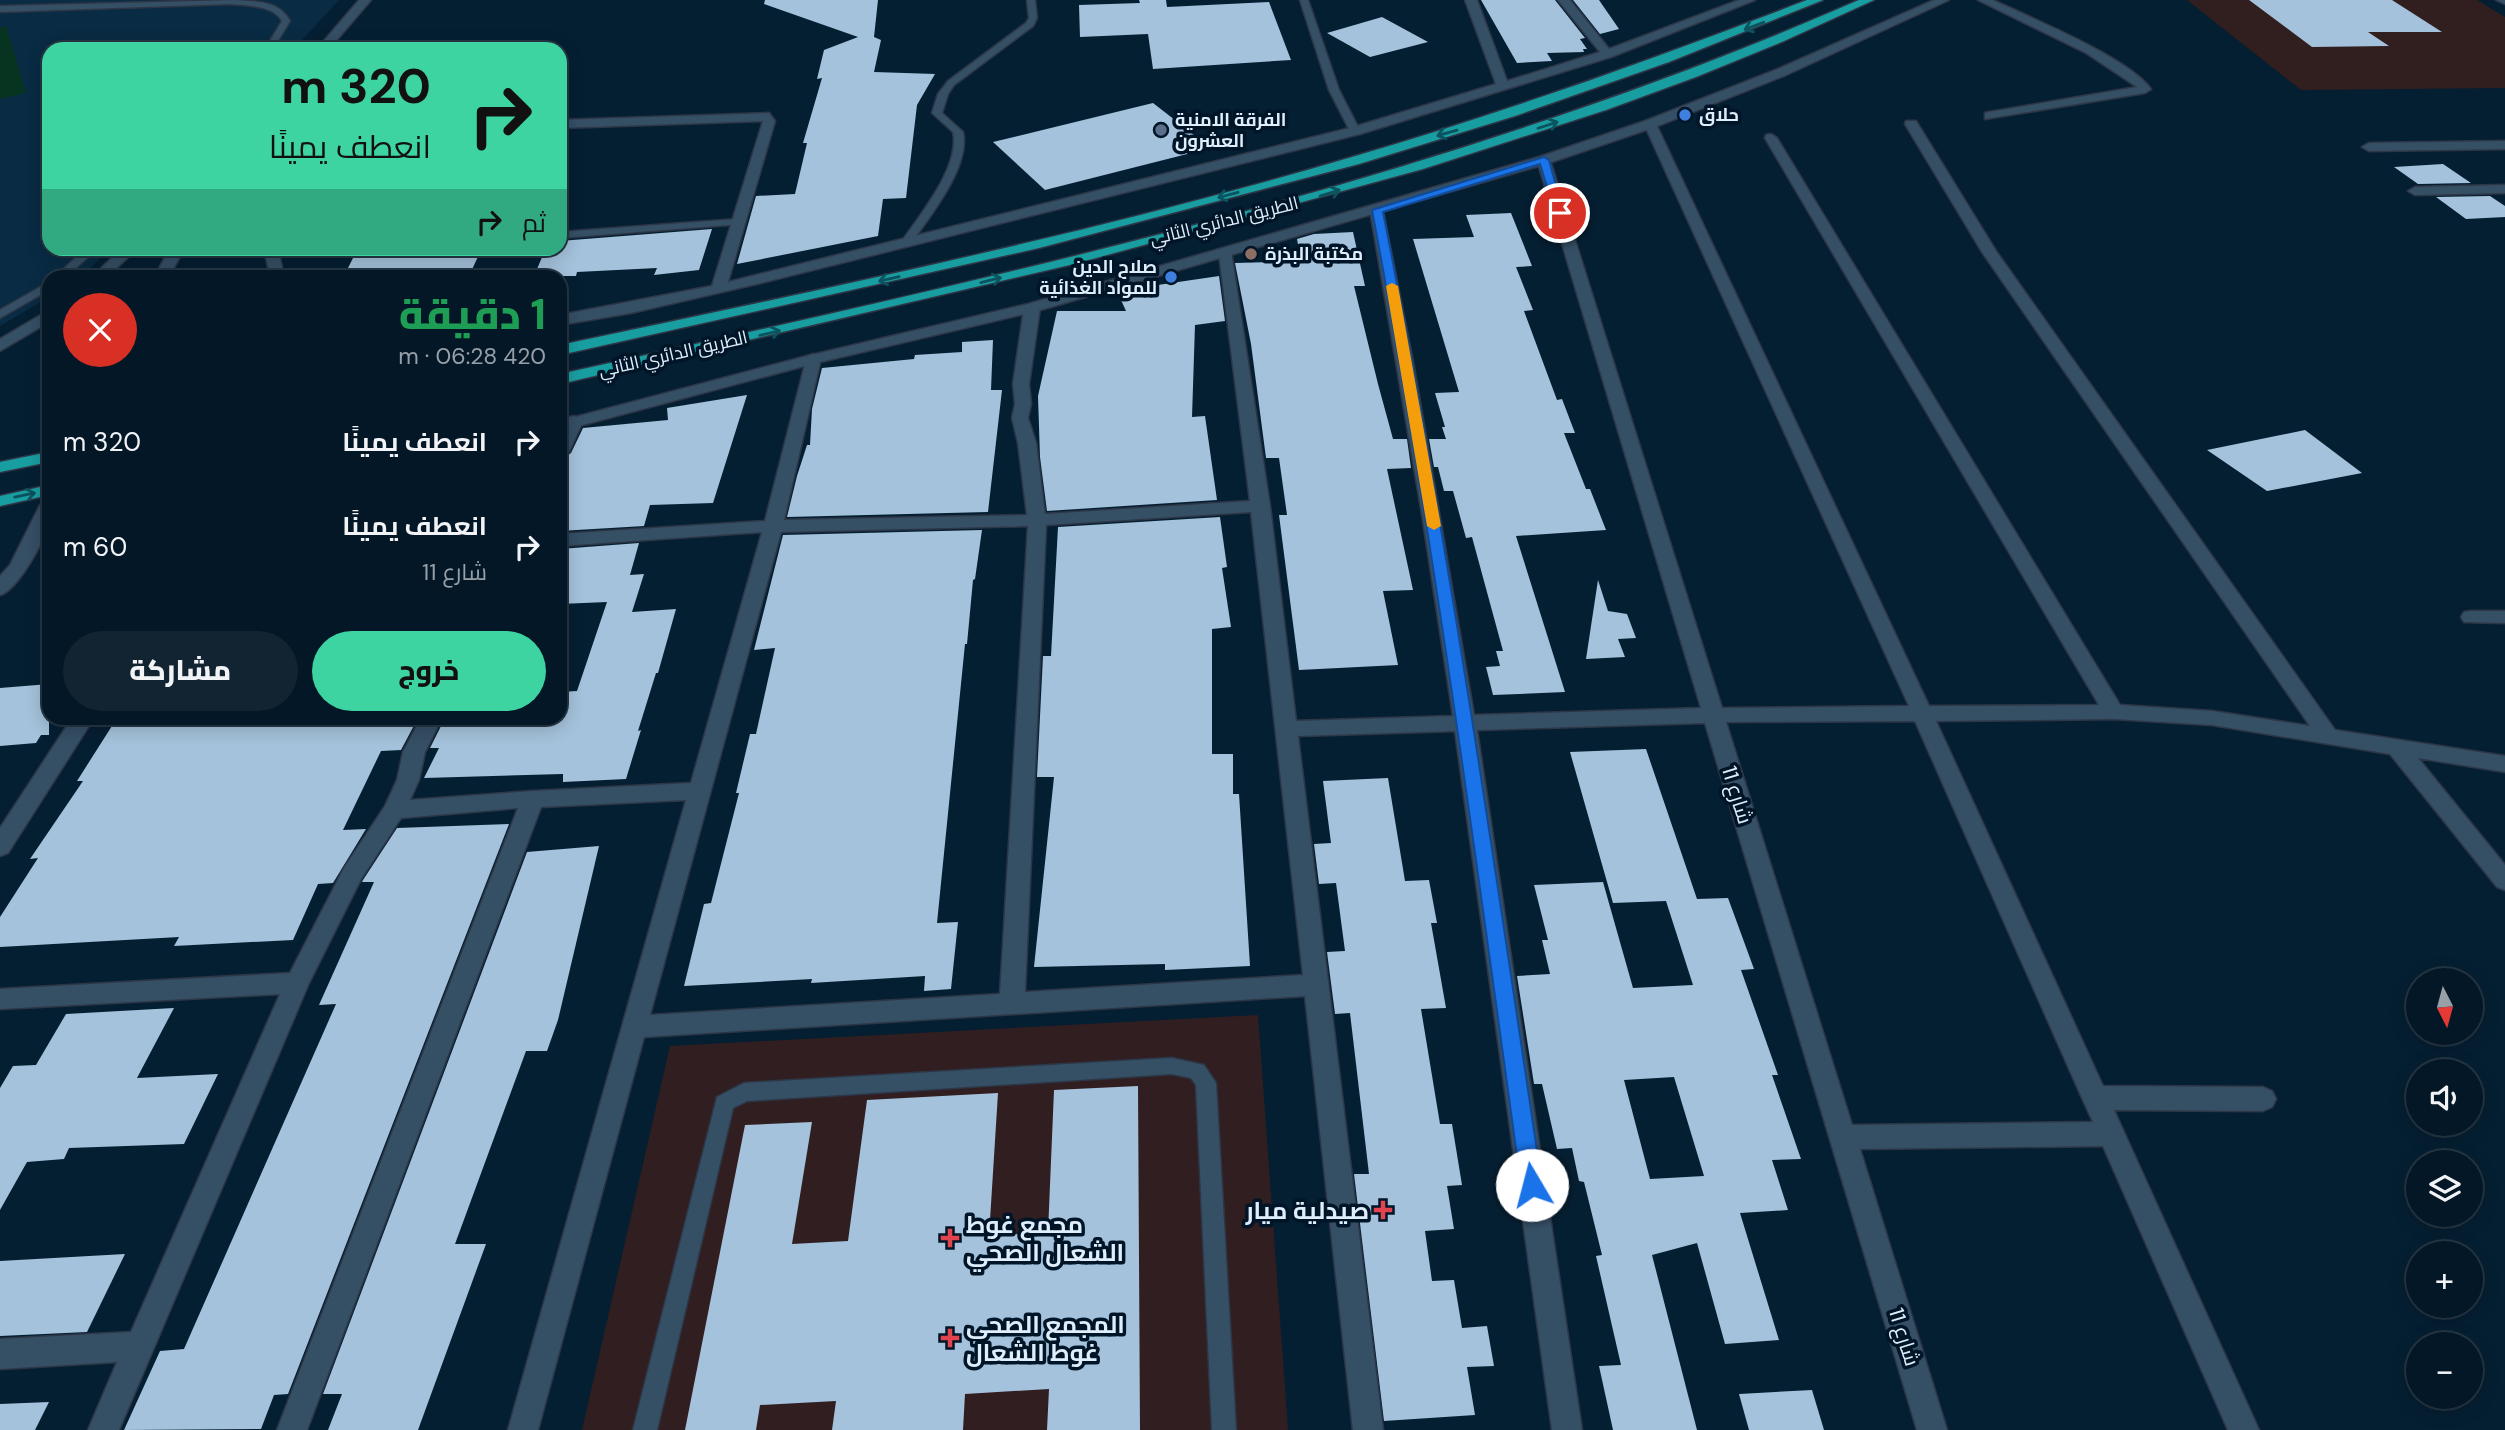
<!DOCTYPE html>
<html lang="ar">
<meta charset="utf-8">
<style>
:root{--surface:#041726;--page:#122432;--text:#f1f3f6;--muted:#979fa7;--line:#253643;--accent:#3ed4a2}
body{margin:0;font-family:"DM Sans",Cairo,sans-serif;background:var(--page);color:var(--text);direction:rtl;height:100vh;display:flex;flex-direction:column;font-size:26px;white-space:nowrap}
*{box-sizing:border-box;margin:0}
p{font-size:23px;color:var(--muted)}
.icon{flex:none;width:38px;height:38px;fill:none;stroke:currentColor;stroke-width:2;stroke-linecap:round;stroke-linejoin:round}
.map{position:relative;flex:1;overflow:hidden;direction:ltr}
.drawer{position:absolute;left:42px;top:270px;width:525px;height:455px;display:flex;flex-direction:column;background:var(--surface);border-radius:21px;box-shadow:0 4px 18px #0003,0 0 0 2px var(--line);direction:rtl}
.drawer>*{flex:none}
.top-card{position:absolute;left:42px;top:42px;width:525px;height:214px;border-radius:21px;box-shadow:0 4px 18px #0003,0 0 0 2px var(--line);direction:rtl;background:#3ed4a2;color:#111;overflow:hidden}
.needle{width:46px;rotate:174deg}
.fabs{position:absolute;left:2406px;top:968px;display:grid;gap:14px}
.fabs a{display:grid;place-items:center;width:77px;height:77px;border-radius:50%;background:var(--surface);box-shadow:0 4px 18px #0003,0 0 0 2px var(--line);font-size:35px}
.pin{position:absolute;display:grid;place-items:center;width:60px;height:60px;color:#fff;margin:-30px;border:4px solid #fff;border-radius:50%;box-shadow:0 2px 7px #0007}
.me{position:absolute;width:77px;margin:-38px;rotate:352deg;stroke-linejoin:round;filter:drop-shadow(0 0 5px #0008)}
.turn{display:flex;align-items:center;gap:24px;height:147px;padding:0 21px;font-size:32px}
.turn .icon{width:91px;height:91px;stroke-width:2.5}
.turn b{display:block;font-size:49px;line-height:60px}
.then{display:flex;align-items:center;height:66px;padding:0 21px;background:#0003;gap:14px;font-size:26px}
.round{display:grid;place-items:center;flex:none;width:74px;height:74px;border-radius:37px;background:var(--page)}
.overview{display:flex;align-items:center;justify-content:space-between;height:119px;padding:0 21px}
h1{font-size:42px;font-weight:800;line-height:52px;color:#1e9e55}
.primary-button{display:flex;gap:14px;margin-top:auto;padding:14px 21px}
.primary-button a{flex:1;height:80px;border-radius:42px;background:var(--accent);color:#111;font-size:28px;font-weight:800;line-height:80px;text-align:center}
.primary-button a+a{background:var(--page);color:var(--text)}
ul{padding:0;list-style:none}
li{display:flex;align-items:center;gap:21px;height:105px;padding:0 21px}
li div{flex:1}
li b{display:block;font-size:26px}
li em{font-style:normal}
.map>svg:first-child{display:block}
.built{fill:#092b43}
.education{fill:#311e1e}
.medical{fill:#311e20}
.green{fill:#073321}
.building{fill:#a4c2db;fill-rule:evenodd}
.lines{fill:none;stroke-linecap:round;stroke-linejoin:round}
.service-casing{stroke:#2d3646;stroke-width:3}
.minor-casing{stroke:#2d3646;stroke-width:3}
.tertiary-casing{stroke:#2d3646;stroke-width:3}
.secondary-casing{stroke:#2d3646;stroke-width:3}
.trunk-casing{stroke:#2d3646;stroke-width:3}
.service{fill:#354f65;fill-rule:evenodd}
.minor{fill:#354f65;fill-rule:evenodd}
.tertiary{fill:#354f65;fill-rule:evenodd}
.secondary{fill:#354f65;fill-rule:evenodd}
.trunk{fill:#189ea1;fill-rule:evenodd}
.oneway{stroke:#0b535e}
.route{fill:#1a73e8;stroke:#114b97;stroke-width:2}
.slow{fill:#f59e0b}
.shop-dot{fill:#3f7fe0;stroke:#001527;stroke-width:2.5}
.service-dot{fill:#5c6f8a;stroke:#001527;stroke-width:2.5}
.education-dot{fill:#8d6e63;stroke:#001527;stroke-width:2.5}
.health-dot{fill:#e0444e;stroke:#001527;stroke-width:2.5}
.labels{text-anchor:middle;dominant-baseline:central;stroke-width:7;stroke-linejoin:round;paint-order:stroke}
.far-poi-label{font-size:18px;font-weight:bold;fill:#dfeefc;stroke:#001527;text-anchor:start}
.far-street-label{font-size:18px;fill:#dfeefc;stroke:#001527}
.street-label{font-size:21px;fill:#dfeefc;stroke:#001527}
.near-poi-label{font-size:24px;font-weight:bold;fill:#dfeefc;stroke:#001527;text-anchor:start}
</style>
<div class="map">
<svg width="2505" height="1430" viewBox="0 0 2505 1430">
<rect width="100%" height="100%" fill="#051f32"/>
<polygon class="built" points="0,0 339,0 294,49 49,49 49,248 109,249 83,276 49,276 49,297 0,326"/>
<polygon class="education" points="2187,0 2477,0 2505,17 2505,88 2301,90"/>
<polygon class="medical" points="1258,1015 1288,1430 582,1430 670,1046"/>
<polygon class="green" points="6,26 26,93 0,99 0,28"/>
<g class="building">
<polygon points="765,0 878,0 874,37 881,40 874,72 935,74 917,105 906,198 883,199 878,236 737,264 756,196 795,194 807,143 803,143 822,78 817,79 824,50 858,37 764,4"/>
<polygon points="1139,0 1166,0 1167,7 1269,2 1291,60 1153,69 1148,34 1080,37 1079,5 1140,3"/>
<polygon points="1481,0 1555,0 1585,38 1580,39 1587,49 1583,49 1584,52 1547,53 1552,61 1517,63"/>
<polygon points="1573,0 1599,0 1619,29 1600,34"/>
<polygon points="2249,0 2392,0 2442,32 2368,32 2389,46 2312,47"/>
<polygon points="1382,17 1428,42 1370,57 1327,33"/>
<polygon points="1153,103 1211,148 1045,190 993,142"/>
<polygon points="2443,164 2471,183 2418,184 2394,167"/>
<polygon points="2490,196 2505,206 2505,217 2466,219 2436,197"/>
<polygon points="1511,213 1532,266 1516,267 1533,310 1524,311 1557,400 1562,399 1575,433 1564,433 1586,489 1590,489 1606,530 1516,536 1565,692 1493,695 1486,667 1500,666 1496,651 1503,651 1472,537 1466,538 1453,491 1444,491 1438,467 1434,467 1429,439 1446,439 1442,427 1445,427 1435,393 1459,392 1413,239 1474,237 1466,215"/>
<polygon points="712,229 699,270 654,275 657,268 577,272 576,276 534,276 546,248 560,248 560,241"/>
<polygon points="1353,232 1365,286 1354,286 1378,384 1393,439 1407,439 1411,468 1387,469 1413,590 1383,591 1398,665 1299,670 1279,515 1287,515 1279,458 1266,458 1251,344 1235,263 1301,261 1297,239 1314,234"/>
<polygon points="358,248 482,248 469,276 344,276"/>
<polygon points="1219,276 1225,321 1195,325 1192,417 1205,416 1217,500 1047,511 1040,457 1038,396 1057,311 1126,311 1117,291"/>
<polygon points="993,340 991,390 1002,390 988,512 787,517 797,476 807,445 810,445 812,409 822,368 914,359 915,355 962,352 962,342"/>
<polygon points="747,395 713,503 650,505 644,526 560,531 560,469 564,458 571,453 583,428 668,420 667,408"/>
<polygon points="2305,430 2362,473 2267,491 2207,450"/>
<polygon points="1220,517 1227,567 1222,568 1231,627 1212,629 1212,754 1233,754 1233,794 1239,794 1250,966 1165,970 1165,964 1034,967 1054,777 1037,777 1043,656 1051,656 1058,527"/>
<polygon points="982,530 975,579 973,580 967,644 965,644 937,923 958,922 951,989 924,991 925,976 811,983 812,979 684,986 704,904 711,903 739,793 736,793 750,734 756,734 775,648 754,650 783,535"/>
<polygon points="639,543 630,575 644,574 632,612 676,609 658,673 656,673 638,731 641,730 626,779 563,782 563,774 424,778 439,748 430,748 445,718 560,718 560,692 577,691 607,602 560,604 560,549"/>
<polygon points="1598,580 1608,611 1627,614 1636,638 1618,639 1625,657 1586,659"/>
<polygon points="49,684 49,735 41,735 36,743 0,746 0,688"/>
<polygon points="117,718 418,718 401,750 381,751 343,830 366,829 333,883 318,884 293,940 174,946 179,937 0,947 0,917 38,858 30,859 83,781 77,781"/>
<path d="M1646,749l51,150 31,-1 26,71 -13,1 37,105h-6l29,84 -29,1 16,50 -48,3 39,127 -54,4 -28,-101 -45,12 45,175h-84l-14,-64 22,-1 -25,-109 6,-1 -18,-73 -5,-1 -7,-33 -15,1 -15,-65h-8l-17,-108 33,-2 -8,-34h6l-14,-55 69,-3 30,106 60,-3 -27,-84 -53,2 -43,-151zM1674,1077l30,99 -54,3 -26,-99z"/>
<polygon points="1388,778 1405,881 1429,880 1437,923 1431,923 1446,1008 1421,1009 1440,1124 1452,1124 1462,1185 1447,1186 1454,1229 1425,1231 1432,1281 1454,1280 1462,1328 1487,1326 1494,1366 1467,1367 1475,1415 1384,1421 1354,1174 1369,1174 1350,1013 1335,1014 1327,952 1345,951 1336,883 1319,884 1314,844 1331,843 1323,781"/>
<polygon points="509,824 288,1394 274,1395 261,1429 124,1430 160,1351 184,1349 336,1004 319,1005 374,882 362,882 363,880 397,828"/>
<polygon points="599,846 558,1020 547,1051 526,1051 455,1244 486,1244 418,1430 328,1430 342,1394 323,1394 527,852"/>
<polygon points="174,1008 137,1078 218,1074 184,1144 69,1148 64,1159 27,1162 0,1210 0,1088 13,1066 36,1065 66,1014"/>
<polygon points="1138,1086 1140,1430 1047,1430 1049,1389 965,1394 963,1430 832,1430 836,1401 760,1405 756,1430 685,1430 745,1125 812,1122 792,1244 848,1241 867,1100 998,1093 989,1236 1048,1232 1054,1090"/>
<polygon points="125,1254 87,1332 0,1336 0,1261"/>
<polygon points="1812,1390 1824,1430 1749,1430 1739,1394"/>
<polygon points="49,1402 35,1430 0,1430 0,1404"/>
</g>
<g class="lines">
<defs>
<g id="service">
<path d="M235,0c22,2 44,0 55,21l-17,28h-8l17,-28c-9,-16 -34,-15 -51,-17l-231,8v-6z"/>
<path d="M1027,0h8l2,18 -4,8 -79,59 -6,9 -6,19 21,19c8,35 -35,87 -54,114h-8l-1,-2c18,-27 61,-77 53,-112l-21,-19 6,-19 10,-13 78,-58 3,-5z"/>
<polygon points="1300,0 1308,0 1339,90 1360,131 1358,133 1350,131 1329,90"/>
<polygon points="738,219 743,222 742,224 560,238 560,232"/>
<polygon points="86,248 98,248 67,276 56,276"/>
<polygon points="49,282 49,290 0,318 0,310"/>
<polygon points="1172,1058 1204,1065 1216,1083 1236,1430 1212,1430 1196,1085 1191,1078 1172,1074 747,1101 733,1108 657,1430 633,1430 717,1097 744,1083"/>
</g>
<g id="minor">
<polygon points="1465,0 1477,0 1507,81 1600,52 1558,0 1570,0 1609,49 1739,0 1755,0 1611,57 1360,134 761,283 631,313 560,325 560,315 712,286 763,121 560,128 560,120 769,113 775,121 728,282 1350,128 1496,84"/>
<path d="M1978,0h15c38,18 136,58 158,89l-6,4 -160,26v-6l4,-1 148,-25 -51,-34z"/>
<polygon points="2496,0 2505,0 2505,4"/>
<path d="M1650,120l6,4 273,582 170,-1 -334,-567 1,-3 5,-1 6,4 343,567 92,6 98,15 -328,-474 -77,-128 1,-3h10l80,130 339,479 170,26v16l-87,-14 87,107v25l-8,-3 -107,-133 -178,-29 -98,-6 -178,2 167,365 160,1 9,4 4,8 -4,8 -9,4 -149,-1 145,320h-31l-125,-284 -243,3 87,281h-30l-212,-707 -228,7 105,700h-30l-97,-699 -157,5 85,694h-30l-48,-434 -661,41 -106,393h-30l178,-630 -145,7 -234,623h-30l241,-622 -117,10 -40,61 -52,104 -190,447h-31l29,-68 -117,7v-30l131,-7 149,-338 -280,15v-20l290,-16 54,-105 41,-62 12,-26 6,-28 18,-34h21l-17,34 -6,28 -9,20 123,-9 158,-8 71,-251 -202,14v-12l205,-13 42,-165 6,-2 8,5 -37,161 243,-5 -9,-72 -6,-25 3,-14 -2,-20 11,-76 8,-5 8,5 -11,76 2,20 -3,14 8,25 9,71 205,-13 -31,-247 2,-3h10l39,255 26,215 157,-5 -31,-202 -52,-304 7,-4 5,1 31,155 61,353 227,-7 -164,-548 7,-4 5,1 173,551 187,-2 -265,-582zM1251,512l52,463 -278,17 21,-467zM1028,526l-28,468 -350,21 131,-483zM1915,721l167,377 11,24 -241,3 -126,-403z"/>
<polygon points="2505,141 2505,149 2369,151 2362,147 2369,143"/>
<polygon points="2505,185 2505,193 2415,195 2408,191 2415,187"/>
<polygon points="270,248 284,248 280,258 284,276 270,276 266,258"/>
<polygon points="575,416 583,421 569,452 560,457 560,434 569,417"/>
<polygon points="2471,611 2505,611 2505,623 2464,622 2461,617 2464,612"/>
</g>
<g id="tertiary">
<polygon points="1934,0 1949,0 1786,75 1655,127 1549,163 1037,311 816,363 560,431 560,421 807,356 1028,304 1539,157 1645,121 1778,69"/>
<polygon points="122,248 138,248 108,276 93,276"/>
<polygon points="49,310 49,322 0,351 0,339"/>
<polygon points="72,718 94,718 8,853 0,856 0,828"/>
</g>
<g id="secondary">
<polygon points="359,0 371,0 329,49 317,49"/>
<polygon points="170,248 185,248 169,276 155,276"/>
<path d="M49,499c0,8 1,16 0,23 -3,17 -32,69 -49,73v-19l10,-11 30,-60z"/>
</g>
<g id="trunk">
<path d="M1807,0h16l-154,62 -154,54 -156,48 -320,84 -479,107v-10c265,-56 532,-111 792,-188 154,-45 305,-99 455,-157z"/>
<path d="M1859,0h15l-90,41 -88,36 -90,33 -183,59 -349,95 -514,120v-10c440,-97 885,-193 1299,-374z"/>
<polygon points="49,452 49,462 0,472 0,462"/>
<polygon points="49,485 49,495 0,506 0,496"/>
</g>
</defs>
<use href="#service" class="service-casing"/>
<use href="#minor" class="minor-casing"/>
<use href="#tertiary" class="tertiary-casing"/>
<use href="#secondary" class="secondary-casing"/>
<use href="#trunk" class="trunk-casing"/>
<use href="#service" class="service"/>
<use href="#minor" class="minor"/>
<use href="#tertiary" class="tertiary"/>
<use href="#secondary" class="secondary"/>
<use href="#trunk" class="trunk"/>
</g>
<defs><path id="oneway-shaft" d="M-6 0H5M1.5-3L5.5 0L1.5 3" fill="none" stroke-width="1.6" stroke-linecap="round" stroke-linejoin="round" transform="scale(1.75)"/></defs>
<g class="oneway">
<use href="#oneway-shaft" transform="translate(1754 26) rotate(159)"/>
<use href="#oneway-shaft" transform="translate(1548 125) rotate(-18)"/>
<use href="#oneway-shaft" transform="translate(1447 133) rotate(164)"/>
<use href="#oneway-shaft" transform="translate(1330 193) rotate(-17)"/>
<use href="#oneway-shaft" transform="translate(1228 195) rotate(165)"/>
<use href="#oneway-shaft" transform="translate(889 279) rotate(167)"/>
<use href="#oneway-shaft" transform="translate(991 280) rotate(-14)"/>
<use href="#oneway-shaft" transform="translate(770 333) rotate(-13)"/>
<use href="#oneway-shaft" transform="translate(25 495) rotate(-12)"/>
</g>
<path class="route" d="M1544,157l5,3 15,55 -9,-2 -15,-49 -157,48c64,322 111,647 159,973l-3,7 -7,2 -8,-2 -3,-7c-45,-326 -88,-652 -149,-975z"/>
<polygon class="slow" points="1392,283 1398,286 1441,526 1434,530 1427,526 1386,286"/>
<g class="shop-dot">
<circle cx="1685" cy="115" r="7"/>
<circle cx="1171" cy="277" r="7"/>
</g>
<circle class="service-dot" cx="1161" cy="130" r="7"/>
<circle class="education-dot" cx="1251" cy="254" r="7"/>
<g class="health-dot">
<path d="M1379.5 1199.5h7v7h7v7h-7v7h-7v-7h-7v-7h7z"/>
<path d="M946.5 1227.5h7v7h7v7h-7v7h-7v-7h-7v-7h7z"/>
<path d="M946.5 1327.5h7v7h7v7h-7v7h-7v-7h-7v-7h7z"/>
</g>
<g class="labels">
<g class="far-poi-label">
<text x="1699" y="115">حلاق</text>
<text x="1175" y="120">الفرقة الامنية<tspan x="1175" dy="21">العشرون</tspan></text>
<text x="1265" y="254">مكتبة البذرة</text>
<text x="1157" y="267" text-anchor="end">صلاح الدين<tspan x="1157" dy="21">للمواد الغذائية</tspan></text>
</g>
<g class="far-street-label">
<text transform="translate(1224 221) rotate(-14)">الطريق الدائري الثاني</text>
<text transform="translate(673 354) rotate(-13)">الطريق الدائري الثاني</text>
</g>
<g class="street-label">
<text transform="translate(1737 795) rotate(73)">شارع 11</text>
<text transform="translate(1904 1337) rotate(73)">شارع 11</text>
</g>
<g class="near-poi-label">
<text x="1369" y="1210" text-anchor="end">صيدلية ميار</text>
<text x="966" y="1224">مجمع غوط<tspan x="966" dy="28">الشعال الصحي</tspan></text>
<text x="966" y="1324">المجمع الصحي<tspan x="966" dy="28">غوط الشعال</tspan></text>
</g>
</g>
</svg>
<div class="fabs">
<a><svg class="needle" viewBox="-14 -14 28 28"><path d="M0-13l5 13h-10z" fill="#e53935"/><path d="M0 13l5-13h-10z" fill="#979fa7"/></svg></a>
<a><svg class="icon" aria-label="sound" viewBox="0 0 24 24"><path d="M4 9h4l5-4v14l-5-4H4zM17 9q2 3 0 6"/></svg></a>
<a><svg class="icon" aria-label="layers" viewBox="0 0 24 24"><path d="M12 4l9 5-9 5-9-5zM3 14l9 5 9-5"/></svg></a>
<a>+</a>
<a>−</a>
</div>
<div class="pin" style="left:1560px;top:213px;background:#d93025"><svg class="icon" aria-label="arrive" viewBox="0 0 24 24"><path d="M6 21V4h12l-3 4 3 4H6"/></svg></div>
<svg class="me" style="left:1532px;top:1185px" viewBox="-20 -20 40 40"><circle r="19" fill="#fff"/><path d="M0-13L10 11 0 6-10 11z" fill="#1a73e8"/></svg>
<div class="top-card">
<div class="turn"><svg class="icon" aria-label="right" viewBox="0 0 24 24"><path d="M7 20v-9h11M14 6l5 5-5 5"/></svg><div><b>320 m</b>انعطف يمينًا</div></div>
<div class="then">ثم<svg class="icon" aria-label="right" viewBox="0 0 24 24"><path d="M7 20v-9h11M14 6l5 5-5 5"/></svg></div>
</div>
<section class="drawer">
<div class="overview"><div><h1>1 دقيقة</h1><p>420 m · 06:28</p></div><a class="round" style="background:#d93025;color:#fff"><svg class="icon" aria-label="close" viewBox="0 0 24 24"><path d="M6 6l12 12M18 6L6 18"/></svg></a></div>
<ul>
<li><svg class="icon" aria-label="right" viewBox="0 0 24 24"><path d="M7 20v-9h11M14 6l5 5-5 5"/></svg><div><b>انعطف يمينًا</b></div><em>320 m</em></li>
<li><svg class="icon" aria-label="right" viewBox="0 0 24 24"><path d="M7 20v-9h11M14 6l5 5-5 5"/></svg><div><b>انعطف يمينًا</b><p>شارع 11</p></div><em>60 m</em></li>
</ul>
<div class="primary-button"><a>خروج</a><a>مشاركة</a></div>
</section>
</div>
